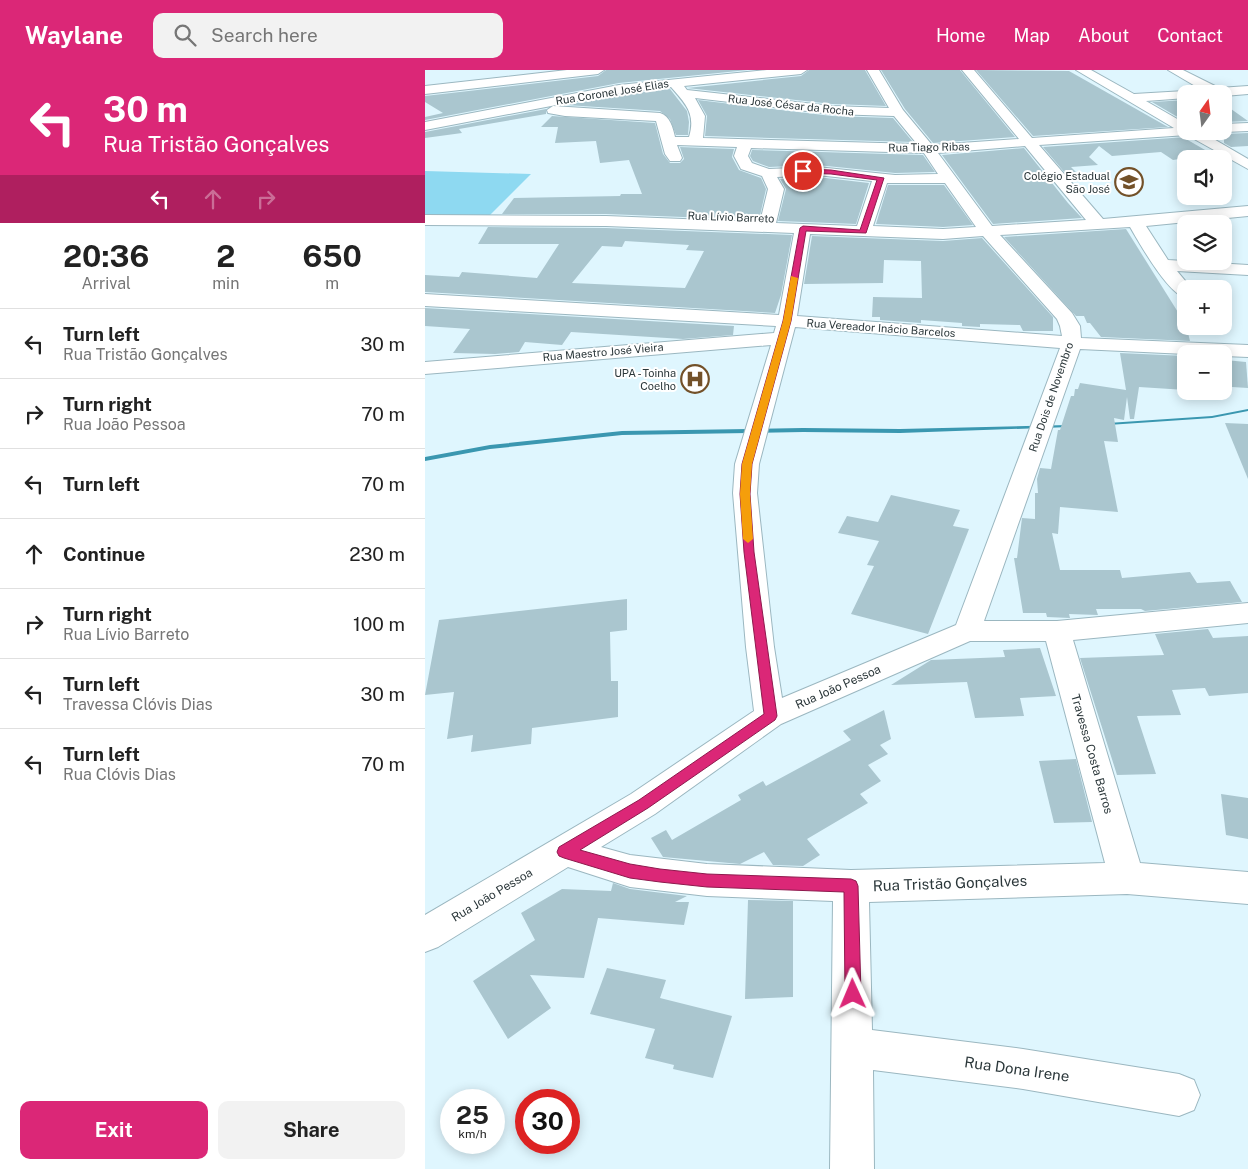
<!DOCTYPE html>
<meta charset="utf-8">
<style>
:root{--surface:#fff;--page:#f2f2f2;--text:#222;--muted:#767676;--line:#e0e0e0;--accent:#db2777}
body{margin:0;font-family:"Public Sans",sans-serif;background:var(--page);color:var(--text);height:100vh;display:flex;flex-direction:column;font-size:19px;white-space:nowrap}
*{box-sizing:border-box;margin:0}
p{font-size:16px;color:var(--muted)}
.icon{flex:none;width:28px;height:28px;fill:none;stroke:currentColor;stroke-width:2;stroke-linecap:round;stroke-linejoin:round}
.map{position:relative;flex:1;overflow:hidden}
.panel{display:flex;flex-direction:column;background:var(--surface);width:425px}
.panel>*{flex:none}
.guide{background:#db2777;color:#fff;overflow:hidden}
.needle{width:32px;rotate:14deg}
.tools{position:absolute;left:752px;top:15px;display:grid;gap:10px}
.tools a{display:grid;place-items:center;width:55px;height:55px;border-radius:10px;background:var(--surface);box-shadow:0 2px 12px #0003;font-size:25px}
.speed{position:absolute;left:15px;top:1019px;display:flex;gap:10px;font-size:25px;font-weight:700;text-align:center}
.speed>*{display:grid;place-content:center;width:65px;height:65px;border-radius:50%;background:var(--surface);box-shadow:0 2px 12px #0003;line-height:1}
.speed small{font-size:12px;font-weight:400}
.speed .limit{border:8px solid #d22;background:#fff;color:#111}
.pin{position:absolute;display:grid;place-items:center;width:42px;height:42px;color:#fff;margin:-21px;border:2px solid #fff;border-radius:50%;box-shadow:0 1px 5px #0007}
.me{position:absolute;width:55px;margin:-28px;rotate:359deg;stroke-linejoin:round;filter:drop-shadow(0 0 4px #0008)}
.turn{display:flex;align-items:center;gap:18px;height:105px;padding:0 20px;font-size:22px}
.turn .icon{width:65px;height:65px;stroke-width:2.5}
.turn b{display:block;font-size:35px;line-height:42px}
.lanes{display:flex;align-items:center;height:48px;padding:0 20px;background:#0003;justify-content:center;gap:25px;direction:ltr}
.lanes .off{opacity:.35}
.eta{display:flex;justify-content:space-evenly;align-items:center;height:85px;text-align:center}
.eta b{font-size:30px;font-weight:700;line-height:35px}
.primary-button{display:flex;gap:10px;margin-top:auto;padding:10px 20px}
.primary-button a{flex:1;height:58px;border-radius:10px;background:var(--accent);color:#fff;font-size:20px;font-weight:700;line-height:58px;text-align:center}
.primary-button a+a{background:var(--page);color:var(--text)}
ul{padding:0;list-style:none}
li{display:flex;align-items:center;gap:15px;height:70px;padding:0 20px;border-top:1px solid var(--line)}
li div{flex:1}
li b{display:block;font-size:19px}
li em{font-style:normal}
header{display:flex;align-items:center;gap:30px;box-sizing:border-box;height:70px;padding:0 25px;background:var(--accent);color:#fff}
header strong{font-size:24px}
nav{display:flex;gap:28px;margin-inline-start:auto;font-size:18px}
.search{width:350px;height:45px;background:var(--page);display:flex;align-items:center;gap:12px;box-sizing:border-box;padding:0 18px;border-radius:10px;color:var(--muted);font-size:19px}
main{display:flex;flex:1;min-height:0}
.map>svg:first-child{display:block}
.green{fill:#8ed9f1}
.lines{fill:none;stroke-linecap:round;stroke-linejoin:round}
.stream{fill:#3a97b0;fill-rule:evenodd}
.building{fill:#aac6cf;fill-rule:evenodd}
.minor-casing{stroke:#9bb7c0;stroke-width:2}
.minor{fill:#fff;fill-rule:evenodd}
.route{fill:#db2777;stroke:#8e194d}
.slow{fill:#f59e0b}
.labels{text-anchor:middle;dominant-baseline:central;stroke-width:4;stroke-linejoin:round;paint-order:stroke}
.far-street-label{font-size:11px;fill:#2b373a;stroke:#fff}
.far-poi-label{font-size:11px;fill:#2b373a;stroke:#fff;text-anchor:end}
.street-label{font-size:12px;fill:#2b373a;stroke:#fff}
.near-street-label{font-size:15px;fill:#2b373a;stroke:#fff}
</style>
<header>
<strong>Waylane</strong>
<div class="search"><svg class="icon" aria-label="search" viewBox="0 0 24 24"><circle cx="10" cy="10" r="6"/><path d="M15 15l6 6"/></svg>Search here</div>
<nav><a>Home</a><a>Map</a><a>About</a><a>Contact</a></nav>
</header>
<main>
<section class="panel">
<div class="guide">
<div class="turn"><svg class="icon" aria-label="left" viewBox="0 0 24 24"><path d="M17 20v-9H6M10 6l-5 5 5 5"/></svg><div><b>30 m</b>Rua Tristão Gonçalves</div></div>
<div class="lanes"><svg class="icon" aria-label="left" viewBox="0 0 24 24"><path d="M17 20v-9H6M10 6l-5 5 5 5"/></svg><svg class="icon off" aria-label="ahead" viewBox="0 0 24 24"><path d="M12 20V5M6 11l6-6 6 6"/></svg><svg class="icon off" aria-label="right" viewBox="0 0 24 24"><path d="M7 20v-9h11M14 6l5 5-5 5"/></svg></div>
</div>
<div class="eta">
<div><b>20:36</b><p>Arrival</p></div>
<div><b>2</b><p>min</p></div>
<div><b>650</b><p>m</p></div>
</div>
<ul>
<li><svg class="icon" aria-label="left" viewBox="0 0 24 24"><path d="M17 20v-9H6M10 6l-5 5 5 5"/></svg><div><b>Turn left</b><p>Rua Tristão Gonçalves</p></div><em>30 m</em></li>
<li><svg class="icon" aria-label="right" viewBox="0 0 24 24"><path d="M7 20v-9h11M14 6l5 5-5 5"/></svg><div><b>Turn right</b><p>Rua João Pessoa</p></div><em>70 m</em></li>
<li><svg class="icon" aria-label="left" viewBox="0 0 24 24"><path d="M17 20v-9H6M10 6l-5 5 5 5"/></svg><div><b>Turn left</b></div><em>70 m</em></li>
<li><svg class="icon" aria-label="ahead" viewBox="0 0 24 24"><path d="M12 20V5M6 11l6-6 6 6"/></svg><div><b>Continue</b></div><em>230 m</em></li>
<li><svg class="icon" aria-label="right" viewBox="0 0 24 24"><path d="M7 20v-9h11M14 6l5 5-5 5"/></svg><div><b>Turn right</b><p>Rua Lívio Barreto</p></div><em>100 m</em></li>
<li><svg class="icon" aria-label="left" viewBox="0 0 24 24"><path d="M17 20v-9H6M10 6l-5 5 5 5"/></svg><div><b>Turn left</b><p>Travessa Clóvis Dias</p></div><em>30 m</em></li>
<li><svg class="icon" aria-label="left" viewBox="0 0 24 24"><path d="M17 20v-9H6M10 6l-5 5 5 5"/></svg><div><b>Turn left</b><p>Rua Clóvis Dias</p></div><em>70 m</em></li>
</ul>
<div class="primary-button"><a>Exit</a><a>Share</a></div>
</section>
<div class="map">
<svg width="823" height="1099" viewBox="0 0 823 1099">
<rect width="100%" height="100%" fill="#dff6fe"/>
<polygon class="green" points="0,101 106,104 61,149 0,148"/>
<g class="lines">
<g class="stream">
<polygon points="823,339 823,341 787,348 683,355 681,354 683,353 787,346"/>
<polygon points="643,355 645,356 645,357 475,363 378,362 197,365 65,379 0,391 0,387 65,375 197,361 378,358 475,359"/>
</g>
</g>
<g class="building">
<polygon points="181,0 323,0 194,13 0,50 0,47 18,43 0,32 0,26 173,6"/>
<polygon points="384,0 440,0 461,36 407,34 262,18 376,6"/>
<polygon points="456,0 535,0 590,67 508,73 480,39"/>
<polygon points="551,0 644,1 743,57 608,66"/>
<polygon points="245,19 262,41 264,52 263,65 251,65 245,49 235,41 141,35 194,25"/>
<polygon points="273,30 407,46 468,48 488,72 280,66 282,46"/>
<polygon points="761,30 761,52 727,32"/>
<polygon points="799,34 823,51 799,52"/>
<polygon points="121,39 121,44 34,59 37,63 0,68 0,62"/>
<polygon points="127,46 230,53 238,84 245,93 255,93 259,89 255,77 309,79 307,87 314,100 336,108 341,119 334,150 181,144 77,144 89,128 195,126 196,124 217,124 204,90 175,93 171,71 130,73 133,57 116,57"/>
<polygon points="823,63 823,76 806,77 799,73 799,64"/>
<polygon points="761,67 761,69 787,84 748,90 736,82 687,86 674,76 664,87 673,95 646,97 651,102 640,103 618,77"/>
<polygon points="599,78 643,133 657,148 568,154 517,85"/>
<polygon points="327,80 498,85 510,102 470,103 392,95 344,97 328,91 325,86"/>
<polygon points="392,107 444,113 431,154 353,151 361,119 355,109"/>
<polygon points="463,115 519,115 548,155 518,157 451,154"/>
<path d="M63,157l118,1 186,7 -11,60 -6,18 -350,-21v-17l34,2 3,-5 75,6 22,-34h-81zM200,171l64,4 -3,5 18,1 -19,37 -113,-5 30,-37 20,1z"/>
<polygon points="701,159 761,255 765,271 676,267 665,253 662,253 659,246 651,246 579,167"/>
<polygon points="387,166 518,171 557,168 628,247 628,261 598,261 595,255 555,254 555,257 537,256 537,253 496,250 496,253 455,250 455,247 447,247 448,227 497,228 496,191 459,190 458,213 379,214"/>
<polygon points="0,238 309,256 308,265 258,269 146,262 137,275 100,272 94,282 70,284 28,283 45,259 0,256"/>
<polygon points="695,283 761,286 761,320 714,317 709,349 705,349 702,327 699,350 689,348 693,372 679,371 693,442 635,437 633,464 627,463 635,500 695,500 697,508 765,502 772,513 805,511 817,532 720,541 716,539 671,539 673,545 644,544 645,548 622,547 621,543 598,543 589,488 592,488 597,448 610,449 610,423 613,423 612,409 615,398 626,399 633,360 635,360 646,326 649,326 650,319 653,319 655,313 701,320"/>
<polygon points="800,290 821,292 823,318 807,317"/>
<polygon points="800,353 823,354 823,409"/>
<polygon points="466,425 535,440 528,456 544,459 503,564 426,544 449,496 442,495 454,471 413,463 422,446 453,452"/>
<polygon points="202,529 202,560 185,562 186,611 193,611 193,647 107,658 106,674 46,682 48,665 22,669 29,622 0,625 14,550"/>
<polygon points="783,559 788,568 823,566 823,623 784,626 780,618 747,620 756,645 712,646 731,704 692,705 655,588 739,585 730,564"/>
<polygon points="615,578 631,626 595,628 599,646 550,648 542,612 466,615 506,590 580,587 578,580"/>
<polygon points="459,640 466,669 455,675 463,684 443,695 456,711 435,724 443,733 382,769 395,785 378,796 348,795 339,782 315,794 238,787 226,768 241,760 247,770 316,730 313,725 338,711 341,716 426,670 418,661"/>
<polygon points="651,689 667,752 629,753 614,691"/>
<polygon points="796,724 823,728 823,769 801,765"/>
<polygon points="188,813 205,819 262,826 250,832 264,832 259,855 173,848 159,908 105,905 126,938 83,969 48,911 110,870 96,843 137,819 186,821"/>
<polygon points="323,830 368,831 368,927 320,929"/>
<polygon points="182,898 241,910 235,928 307,946 288,1008 248,999 249,995 220,988 230,959 165,944"/>
</g>
<g class="lines">
<defs>
<g id="minor">
<polygon points="142,0 179,0 173,4 0,24 0,16"/>
<path d="M342,0h40l-6,4 -117,12 3,4 145,16 57,2 -22,-38h12l24,40 29,35 87,-6 -57,-69h12l58,68 142,-10 -98,-58h15l43,24 68,-4 -34,-20h15l36,18 29,-2v8l-24,2v-2h-38v4l-40,3 40,23v7h14l48,28v10l-61,-34 -148,10 64,74 145,-13v10l-102,10 22,34 80,5v10l-71,-4 15,18h-6v9c-18,-4 -46,-54 -56,-71l-130,8 72,78 8,13 1,12 167,7v12l-24,-1v-2h-38l-106,-5 -96,272h73l191,-18v20l-175,17 67,223 108,9v32l-121,-10 -258,8 3,128 151,19 156,25 15,6 6,15 -6,15 -15,6 -156,-27 -150,-19 1,99h-44l3,-268 -126,-5 -77,-9 -62,-20 -130,80 -13,5v-37l206,-121 123,-83 -8,-64 -13,-154 2,-29 36,-119 -346,29v-12l349,-29 2,-7 -351,-20v-12l354,21 15,-82 -188,-7 -181,-1v-10l181,1 154,6 8,-33 -6,-13 -21,-7 -7,-13 3,-9 -60,-2 5,13 -2,3h-10l-5,-7 -9,-33 -91,-5 -17,-3 -1,-3 6,-4 107,7c10,3 13,15 15,24h14c7,-23 -3,-33 -18,-50l-52,6 -194,37v-8l194,-37zM270,28l137,16 62,2 23,28 -214,-6 2,-22zM600,76l61,74 -94,6 -54,-73zM326,78l173,5 14,21 -43,1 -78,-8 -48,2 -17,-6 -4,-7zM392,105l55,6 -15,45 -81,-3 8,-34 -7,-12zM462,113h58l31,44 -33,2 -70,-3zM385,164l133,5 40,-3 74,83 3,7 2,10 -265,-20zM370,257l265,21 -104,277 -174,73 -8,-51 -17,-154 2,-29zM545,571h76l59,222 -254,7 -144,-6 -77,-9 -29,-8 54,-33 126,-90z"/>
<polygon points="823,53 823,61 799,62 796,61 799,61 799,54"/>
</g>
</defs>
<use href="#minor" class="minor-casing"/>
<use href="#minor" class="minor"/>
</g>
<polygon class="route" points="378,99 406,100 459,108 441,163 381,161 366,251 327,394 325,424 329,482 352,646 350,650 223,738 155,780 205,794 235,799 282,804 426,809 431,811 433,816 436,924 433,930 428,932 422,930 420,924 419,822 282,817 235,812 205,808 139,788 134,786 132,782 134,777 214,730 339,644 319,482 315,424 317,394 358,251 375,158 378,156 435,160 452,110 406,104 376,103"/>
<polygon class="slow" points="366,206 373,208 366,251 327,394 325,424 328,469 323,473 318,469 315,424 317,394 358,251"/>
<defs>
<symbol id="school-ring" viewBox="-11 -11 22 22"><circle r="9.5" fill="#fff" stroke="#735129" stroke-width="1.5"/><path d="M0-5L7-2L0 1L-7-2ZM-4 1L0 2.5L4 1V4Q0 6-4 4Z" fill="#735129"/></symbol>
<symbol id="hospital-ring" viewBox="-11 -11 22 22"><circle r="9.5" fill="#fff" stroke="#735129" stroke-width="1.5"/><path d="M-5-5h3v3.5h4V-5h3V5h-3V1.5h-4V5h-3Z" fill="#735129"/></symbol>
</defs>
<g fill-rule="evenodd">
<use href="#school-ring" x="688" y="96" width="32" height="32"/>
<use href="#hospital-ring" x="254" y="293" width="32" height="32"/>
</g>
<g class="labels">
<g class="far-street-label">
<text transform="translate(187 22) rotate(-9)">Rua Coronel José Elias</text>
<text transform="translate(366 35) rotate(6)">Rua José César da Rocha</text>
<text transform="translate(504 77) rotate(-1)">Rua Tiago Ribas</text>
<text transform="translate(306 147) rotate(2)">Rua Lívio Barreto</text>
<text transform="translate(456 258) rotate(4)">Rua Vereador Inácio Barcelos</text>
<text transform="translate(178 282) rotate(-5)">Rua Maestro José Vieira</text>
<text transform="translate(626 327) rotate(-71)">Rua Dois de Novembro</text>
</g>
<g class="far-poi-label">
<text x="685" y="106">Colégio Estadual<tspan x="685" dy="13">São José</tspan></text>
<text x="251" y="303">UPA - Toinha<tspan x="251" dy="13">Coelho</tspan></text>
</g>
<g class="street-label">
<text transform="translate(413 617) rotate(-24)">Rua João Pessoa</text>
<text transform="translate(667 684) rotate(74)">Travessa Costa Barros</text>
<text transform="translate(67 825) rotate(-31)">Rua João Pessoa</text>
</g>
<g class="near-street-label">
<text transform="translate(525 813) rotate(-2)">Rua Tristão Gonçalves</text>
<text transform="translate(592 999) rotate(8)">Rua Dona Irene</text>
</g>
</g>
</svg>
<div class="tools">
<a><svg class="needle" viewBox="-14 -14 28 28"><path d="M0-13l5 13h-10z" fill="#e53935"/><path d="M0 13l5-13h-10z" fill="#767676"/></svg></a>
<a><svg class="icon" aria-label="sound" viewBox="0 0 24 24"><path d="M4 9h4l5-4v14l-5-4H4zM17 9q2 3 0 6"/></svg></a>
<a><svg class="icon" aria-label="layers" viewBox="0 0 24 24"><path d="M12 4l9 5-9 5-9-5zM3 14l9 5 9-5"/></svg></a>
<a>+</a>
<a>−</a>
</div>
<div class="speed"><div>25<small>km/h</small></div><div class="limit">30</div></div>
<div class="pin" style="left:378px;top:101px;background:#d93025"><svg class="icon" aria-label="arrive" viewBox="0 0 24 24"><path d="M6 21V4h12l-3 4 3 4H6"/></svg></div>
<svg class="me" style="left:428px;top:924px" viewBox="-20 -20 40 40"><path d="M0-17L14 15 0 8-14 15z" fill="#db2777" stroke="#fff" stroke-width="4"/></svg>
</div>
</main>
